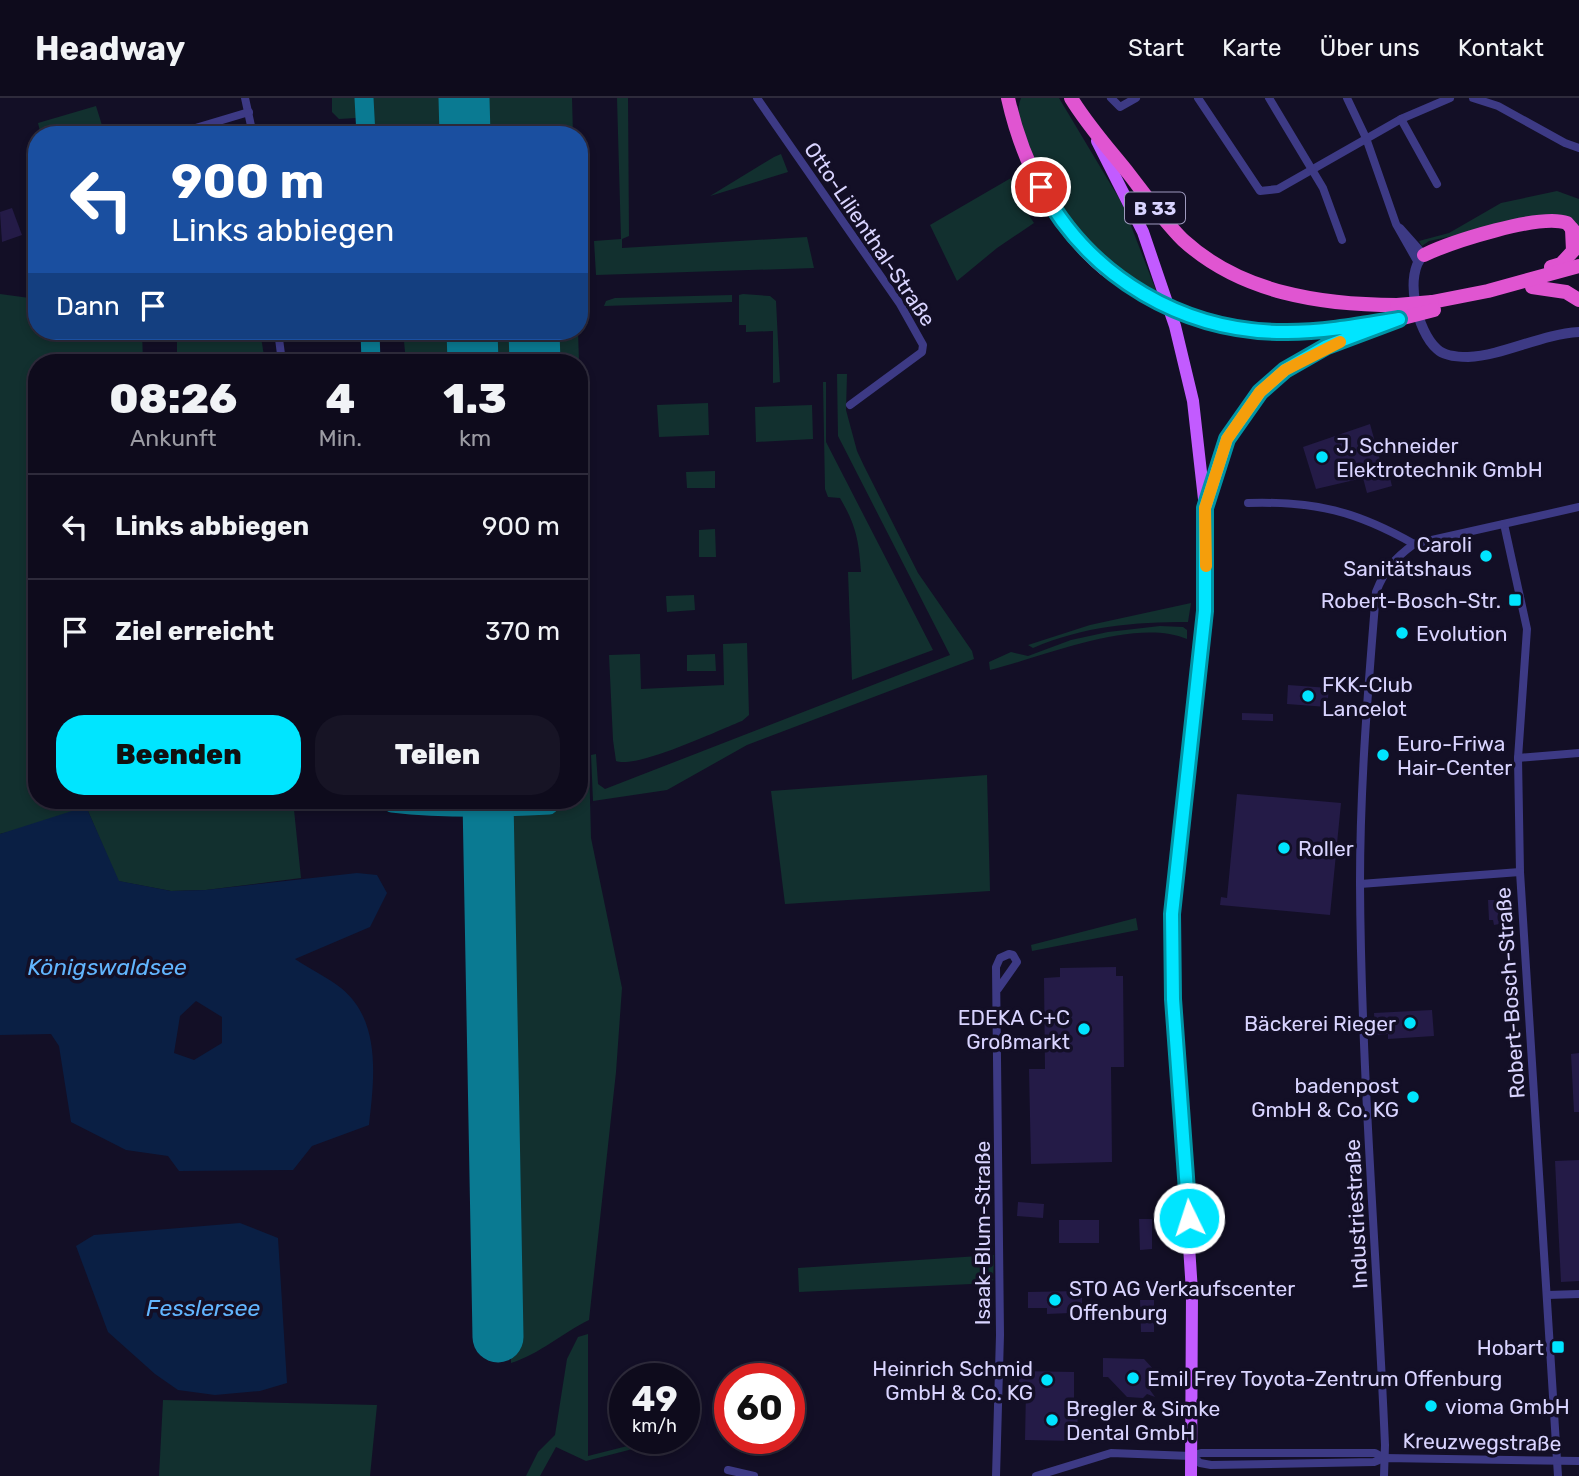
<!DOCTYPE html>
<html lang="de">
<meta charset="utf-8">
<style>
:root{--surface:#0e0b1c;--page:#171425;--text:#f1f3f6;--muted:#9b9ba3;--line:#2e2b3b;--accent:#00e5ff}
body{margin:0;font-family:Rubik,sans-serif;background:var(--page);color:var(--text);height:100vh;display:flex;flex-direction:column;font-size:26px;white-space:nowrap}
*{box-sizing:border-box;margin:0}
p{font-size:23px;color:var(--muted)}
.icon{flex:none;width:38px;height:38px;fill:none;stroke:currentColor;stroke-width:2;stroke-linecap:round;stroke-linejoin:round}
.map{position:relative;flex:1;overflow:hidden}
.details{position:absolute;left:28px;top:256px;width:560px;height:455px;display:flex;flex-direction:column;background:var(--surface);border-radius:28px;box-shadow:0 4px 10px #0003,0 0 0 2px var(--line)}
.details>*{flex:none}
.hud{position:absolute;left:28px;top:28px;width:560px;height:214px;border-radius:28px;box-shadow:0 4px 10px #0003,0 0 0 2px var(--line);background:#1a4fa0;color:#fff;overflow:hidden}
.speed{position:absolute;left:609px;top:1265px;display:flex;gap:14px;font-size:35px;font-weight:700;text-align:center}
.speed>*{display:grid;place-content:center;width:91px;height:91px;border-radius:50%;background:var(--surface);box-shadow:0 4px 10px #0003,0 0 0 2px var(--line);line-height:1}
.speed small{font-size:18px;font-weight:400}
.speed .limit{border:10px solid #d22;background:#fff;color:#111}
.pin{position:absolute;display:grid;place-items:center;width:60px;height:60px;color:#fff;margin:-30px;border:4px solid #fff;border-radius:50%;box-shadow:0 2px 7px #0007}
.me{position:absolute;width:77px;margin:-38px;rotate:356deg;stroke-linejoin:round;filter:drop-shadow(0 0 5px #0008)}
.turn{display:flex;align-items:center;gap:24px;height:147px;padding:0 28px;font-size:32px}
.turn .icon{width:91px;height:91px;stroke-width:2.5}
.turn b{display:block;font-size:49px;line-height:60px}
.then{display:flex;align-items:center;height:66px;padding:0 28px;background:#0003;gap:14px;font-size:26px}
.eta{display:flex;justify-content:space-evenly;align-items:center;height:119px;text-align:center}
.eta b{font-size:42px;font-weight:800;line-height:49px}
.cta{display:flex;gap:14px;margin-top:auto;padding:14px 28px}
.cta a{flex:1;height:80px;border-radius:28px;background:var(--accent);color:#111;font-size:28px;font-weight:800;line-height:80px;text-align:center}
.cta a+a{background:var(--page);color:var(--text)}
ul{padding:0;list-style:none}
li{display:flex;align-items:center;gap:21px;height:105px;padding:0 28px;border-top:2px solid var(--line)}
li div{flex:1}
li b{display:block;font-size:26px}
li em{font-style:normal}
header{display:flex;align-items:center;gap:42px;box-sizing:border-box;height:98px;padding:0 35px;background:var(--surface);border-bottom:2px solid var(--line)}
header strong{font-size:33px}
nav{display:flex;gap:38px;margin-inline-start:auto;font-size:24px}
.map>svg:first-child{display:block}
.green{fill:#12302f}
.water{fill:#0a1f44;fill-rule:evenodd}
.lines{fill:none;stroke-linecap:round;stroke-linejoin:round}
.taxiway{stroke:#0a7a92;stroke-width:19}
.runway{stroke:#0a7a92;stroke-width:51}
.building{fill:#241b47}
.minor{stroke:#3d3a85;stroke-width:8}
.tertiary{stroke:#3d3a85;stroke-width:10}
.primary{stroke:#c25bff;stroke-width:12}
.trunk{stroke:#e055d1;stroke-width:14}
.trunk-bridge{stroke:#e055d1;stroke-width:14}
.route-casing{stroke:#0095a6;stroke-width:18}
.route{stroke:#00e5ff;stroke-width:12}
.slow{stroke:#f59e0b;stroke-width:12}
.poi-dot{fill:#00e5ff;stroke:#130f26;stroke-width:2.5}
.labels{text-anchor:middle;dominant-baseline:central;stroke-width:7;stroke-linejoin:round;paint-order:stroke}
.shield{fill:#130f26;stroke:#9e99be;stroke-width:2}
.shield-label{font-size:19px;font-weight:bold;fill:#d9d4ff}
.street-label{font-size:21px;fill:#d9d4ff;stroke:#130f26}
.poi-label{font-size:21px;fill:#d9d4ff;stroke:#130f26;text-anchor:start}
.water-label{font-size:23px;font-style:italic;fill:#62b6ff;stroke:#130f26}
</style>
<header>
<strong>Headway</strong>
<nav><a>Start</a><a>Karte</a><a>Über uns</a><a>Kontakt</a></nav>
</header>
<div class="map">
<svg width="1579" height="1378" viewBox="0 0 1579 1378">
<rect width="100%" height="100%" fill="#130f26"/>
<g class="green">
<polygon points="332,0 356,0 356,20 339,21 332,14"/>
<polygon points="366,0 454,0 455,37 378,37 370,30"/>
<polygon points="476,0 572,0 573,37 477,37"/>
<polygon points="617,0 628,0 629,138 622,141 622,150 807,139 814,170 596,177 594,143 621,141"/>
<path d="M1021,0h38l64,107 34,88c-62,-33 -109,-85 -130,-153 -5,-14 -12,-28 -6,-42z"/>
<polygon points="96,8 105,37 41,37 38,25"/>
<polygon points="781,56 788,74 710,98 774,59"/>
<polygon points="1011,80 1017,99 1034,125 997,150 957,183 930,127"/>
<polygon points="1557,93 1579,101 1579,132 1568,119 1550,117 1429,143 1422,148 1419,143 1449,135 1501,105"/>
<polygon points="0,196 37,201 37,233 142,233 143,264 37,264 37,702 293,702 301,780 206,792 171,793 118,783 88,713 0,736"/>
<polygon points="743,196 770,198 776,203 780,284 773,285 773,233 746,234 746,227 739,227 739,197"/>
<polygon points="732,197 732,204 604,208 606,203 615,200"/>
<polygon points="177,233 260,233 265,264 177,264"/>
<polygon points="403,233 460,233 461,264 406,264"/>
<polygon points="483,233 578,233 579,264 484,264"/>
<path d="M579,276l12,464 31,150 -6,84 -27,248c-27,13 -49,34 -78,43l-14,-563h82z"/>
<polygon points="837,276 847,276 846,312 857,353 864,368 918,475 972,553 974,561 747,647 667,692 593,703 591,657 596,656 598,686 605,691 950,557 838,338"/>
<path d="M823,284h3v60l107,208 -81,30 -4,-108h13c-2,-31 -5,-47 -21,-74l-12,-1 -3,-8z"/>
<polygon points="708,305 709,337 659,339 657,307"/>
<polygon points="812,307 813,341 756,344 755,309"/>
<polygon points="715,373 715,390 687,390 686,374"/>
<polygon points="715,431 716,459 699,459 699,432"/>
<polygon points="694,497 695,512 667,514 666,498"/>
<path d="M1191,505l-3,19c-54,0 -104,4 -155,26l-5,-3 62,-20z"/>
<path d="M1160,528l23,1 4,3v9c-52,-22 -144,18 -197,31l-1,-8 22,-10 17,4 43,-16 37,-8z"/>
<path d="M747,545l2,72 -7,6c-23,9 -105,48 -126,40l-3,-21 -4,-85 31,-1 1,35 83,-4 -1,-41z"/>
<polygon points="715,556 716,573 687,573 687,557"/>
<polygon points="987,677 990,793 785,806 771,693"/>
<polygon points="1136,820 1138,832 1032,853 1031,847"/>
<polygon points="994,1157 993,1185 799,1194 798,1170"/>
<polygon points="588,1236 588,1358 655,1341 656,1345 586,1363 556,1349 540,1378 526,1378 538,1354 555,1337 567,1261 578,1239"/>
<polygon points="163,1302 377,1307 370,1378 159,1378"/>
</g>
<g class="water">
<path d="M75,712l13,1 31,70 52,10 35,-1 151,-17 20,2 10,18 -17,34 -75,32c15,10 32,18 46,29 41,33 33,92 28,137l-57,21 -19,24 -114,1 -11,-15 -42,-6 -55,-28 -12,-76 -8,-12 -51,1v-201zM196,903l26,16v26l-28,17 -20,-7 6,-37z"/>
<polygon points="240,1125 278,1140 287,1285 260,1293 215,1297 178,1292 155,1276 108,1234 76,1148 94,1137"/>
</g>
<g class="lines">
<g class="taxiway">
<polyline points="364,0 366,37"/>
<polyline points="370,233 371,264"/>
<path d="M390,702l2,3c52,6 104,5 157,2l-1,-5"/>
</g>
<g class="runway">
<polyline points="464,0 465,37"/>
<polyline points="472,233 473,264"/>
<polyline points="534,233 535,264"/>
<polyline points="488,702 498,1239"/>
</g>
</g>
<g class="building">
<polygon points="12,110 22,137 2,144 0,114"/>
<polygon points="1370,326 1383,373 1388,372 1392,388 1367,395 1363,380 1316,391 1303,349"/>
<polygon points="1288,587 1329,590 1327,609 1287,606"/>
<polygon points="1242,615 1273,616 1273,623 1242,622"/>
<polygon points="1237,696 1341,705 1330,817 1220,807 1221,799 1227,800"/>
<polygon points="1488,802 1501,802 1501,807 1507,807 1508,815 1514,814 1510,824 1494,827 1493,822 1489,822"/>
<polygon points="1116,869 1116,878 1123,878 1124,969 1111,969 1112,1064 1031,1066 1029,971 1045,971 1044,880 1060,879 1060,870"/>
<polygon points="1432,912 1434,938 1388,941 1388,936 1375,937 1374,915"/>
<polygon points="1579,955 1579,1014 1574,1014 1571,956"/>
<polygon points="1579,1062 1579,1183 1561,1184 1555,1063"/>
<polygon points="1018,1104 1044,1106 1043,1120 1017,1118"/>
<polygon points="1139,1121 1152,1121 1152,1151 1140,1152"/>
<rect x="1059" y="1122" width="40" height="23"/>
<polygon points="1082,1193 1082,1223 1070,1223 1070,1215 1047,1216 1047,1210 1028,1210 1028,1194"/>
<polygon points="1140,1202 1154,1202 1154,1234 1141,1234"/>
<polygon points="1103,1260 1144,1261 1155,1273 1155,1288 1150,1292 1155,1299 1147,1296 1143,1300 1127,1299 1108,1279 1103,1279"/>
<polygon points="1019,1273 1074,1274 1074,1302 1078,1303 1077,1343 1025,1342 1026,1291 1019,1291"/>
</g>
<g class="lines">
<g class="minor">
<polyline points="245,0 253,37"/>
<polyline points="757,0 900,206 923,247 922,254 850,307"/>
<polyline points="1111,0 1120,9 1136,0"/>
<polyline points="1198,0 1260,93 1278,91 1401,21 1450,0"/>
<polyline points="1269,0 1323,90 1342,142"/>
<polyline points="1347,0 1366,40 1396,126 1417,163"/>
<polyline points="1473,0 1498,8 1565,45 1579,50"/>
<polyline points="1401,21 1437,86"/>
<polyline points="172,37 249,14"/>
<polyline points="1400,130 1424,157"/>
<polyline points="278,233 282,264"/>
<path d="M1248,405c67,-2 108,8 166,41"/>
<polyline points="1504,426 1527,531 1518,660 1520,774 1558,1378"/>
<polyline points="1518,660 1579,655"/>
<polyline points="1360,786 1520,774"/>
<polyline points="1547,1197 1579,1196"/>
<polyline points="1191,1358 1200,1365 1211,1367 1374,1364 1384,1360 1579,1363"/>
<polyline points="728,1372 754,1378"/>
<polyline points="996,1378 1000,1237 996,869 1000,860 1009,856 1013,857 1017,864 998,891"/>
<polyline points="1036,1378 1111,1355 1191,1358 1201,1355 1375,1355 1384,1360"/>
<path d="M1384,1378l1,-31c-8,-187 -24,-375 -25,-562 0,-98 8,-194 16,-291 9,-23 19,-34 38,-48l165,-37"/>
</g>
<path class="tertiary" d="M1424,157c-21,18 -7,77 13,94 7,7 21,8 31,8 37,-2 73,-23 111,-25"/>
<polyline class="primary" points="1097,43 1143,134 1175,228 1193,303 1205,410 1205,513 1172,816 1173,901 1192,1194 1191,1378"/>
<g class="trunk">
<path d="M1008,0c14,63 46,129 97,171 13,10 27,18 40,27"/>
<path d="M1071,0c17,28 38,51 58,76 17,22 34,46 54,66 58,53 138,65 214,65"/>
<path d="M1424,157c27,-13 116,-42 143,-32l12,14"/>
<polyline points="1551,169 1561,166 1573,153 1572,131"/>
<polyline points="1532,189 1566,194 1579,202"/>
<polyline points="1432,204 1488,193 1579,168"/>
<path d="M1191,218c15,4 31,10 47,13 43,8 89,1 131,-5"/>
<polyline points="1205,410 1227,341 1260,294 1285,272 1327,248 1399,221"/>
</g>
<g class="trunk-bridge">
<polyline points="1145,198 1191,218"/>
<polyline points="1397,207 1432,204"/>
<polyline points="1399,221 1434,212"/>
</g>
</g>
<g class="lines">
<defs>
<path id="route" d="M1041,89c49,91 143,146 246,145 38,0 75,-7 112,-13l-72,27 -42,24 -25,22 -33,47 -22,69v103l-33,303 1,85 16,219"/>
</defs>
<use href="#route" class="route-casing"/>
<use href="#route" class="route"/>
<polyline class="slow" points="1206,468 1205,410 1227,341 1260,294 1285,272 1340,244"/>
</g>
<g class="poi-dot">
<circle cx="1322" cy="359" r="7"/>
<circle cx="1486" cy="458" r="7"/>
<rect x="1508" y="495" width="14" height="14" rx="3.5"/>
<circle cx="1402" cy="535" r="7"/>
<circle cx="1308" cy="598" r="7"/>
<circle cx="1383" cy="657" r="7"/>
<circle cx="1284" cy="750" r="7"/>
<circle cx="1410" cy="925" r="7"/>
<circle cx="1084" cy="931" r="7"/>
<circle cx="1413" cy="999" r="7"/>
<circle cx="1055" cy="1202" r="7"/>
<rect x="1551" y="1242" width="14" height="14" rx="3.5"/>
<circle cx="1133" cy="1280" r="7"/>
<circle cx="1047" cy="1282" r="7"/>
<circle cx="1431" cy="1308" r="7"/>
<circle cx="1052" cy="1322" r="7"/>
</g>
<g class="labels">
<rect class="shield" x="1125" y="94.5" width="60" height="31" rx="5"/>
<g class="shield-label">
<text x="1155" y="110">B 33</text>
</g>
<g class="street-label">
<text transform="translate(870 136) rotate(56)">Otto-Lilienthal-Straße</text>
<text transform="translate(1510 895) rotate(-94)">Robert-Bosch-Straße</text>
<text transform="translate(1356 1116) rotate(-93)">Industriestraße</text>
<text transform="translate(982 1135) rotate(-90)">Isaak-Blum-Straße</text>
<text transform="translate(1482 1344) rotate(1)">Kreuzwegstraße</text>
</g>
<g class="poi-label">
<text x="1336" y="347">J. Schneider<tspan x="1336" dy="24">Elektrotechnik GmbH</tspan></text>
<text x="1472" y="446" text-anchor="end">Caroli<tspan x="1472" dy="24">Sanitätshaus</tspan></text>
<text x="1501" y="502" text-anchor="end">Robert-Bosch-Str.</text>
<text x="1416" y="535">Evolution</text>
<text x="1322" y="586">FKK-Club<tspan x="1322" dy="24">Lancelot</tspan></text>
<text x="1397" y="645">Euro-Friwa<tspan x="1397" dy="24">Hair-Center</tspan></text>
<text x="1298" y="750">Roller</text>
<text x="1070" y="919" text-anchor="end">EDEKA C+C<tspan x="1070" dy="24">Großmarkt</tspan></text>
<text x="1396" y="925" text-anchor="end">Bäckerei Rieger</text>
<text x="1399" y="987" text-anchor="end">badenpost<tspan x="1399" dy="24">GmbH &amp; Co. KG</tspan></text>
<text x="1069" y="1190">STO AG Verkaufscenter<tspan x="1069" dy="24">Offenburg</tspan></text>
<text x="1544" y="1249" text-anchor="end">Hobart</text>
<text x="1033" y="1270" text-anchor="end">Heinrich Schmid<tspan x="1033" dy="24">GmbH &amp; Co. KG</tspan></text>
<text x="1147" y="1280">Emil Frey Toyota-Zentrum Offenburg</text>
<text x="1445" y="1308">vioma GmbH</text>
<text x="1066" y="1310">Bregler &amp; Simke<tspan x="1066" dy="24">Dental GmbH</tspan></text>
</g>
<g class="water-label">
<text x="107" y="869">Königswaldsee</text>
<text x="203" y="1210">Fesslersee</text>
</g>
</g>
</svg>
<div class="speed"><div>49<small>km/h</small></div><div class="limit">60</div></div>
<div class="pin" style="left:1041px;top:89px;background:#d93025"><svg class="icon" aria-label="arrive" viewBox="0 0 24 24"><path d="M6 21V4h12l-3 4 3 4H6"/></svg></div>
<svg class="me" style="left:1189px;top:1120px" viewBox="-20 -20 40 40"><circle r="17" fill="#00e5ff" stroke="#fff" stroke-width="3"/><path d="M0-11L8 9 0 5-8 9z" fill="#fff"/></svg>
<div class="hud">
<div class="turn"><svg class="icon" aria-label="left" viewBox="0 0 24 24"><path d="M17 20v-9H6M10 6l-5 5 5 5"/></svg><div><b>900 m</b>Links abbiegen</div></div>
<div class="then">Dann<svg class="icon" aria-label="arrive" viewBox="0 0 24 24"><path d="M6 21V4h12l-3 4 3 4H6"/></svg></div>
</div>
<section class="details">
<div class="eta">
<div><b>08:26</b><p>Ankunft</p></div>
<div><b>4</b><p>Min.</p></div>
<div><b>1.3</b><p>km</p></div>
</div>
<ul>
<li><svg class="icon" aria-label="left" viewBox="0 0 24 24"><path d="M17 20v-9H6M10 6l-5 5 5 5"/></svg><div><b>Links abbiegen</b></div><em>900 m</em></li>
<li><svg class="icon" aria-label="arrive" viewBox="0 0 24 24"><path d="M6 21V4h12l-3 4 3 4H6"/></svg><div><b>Ziel erreicht</b></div><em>370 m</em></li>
</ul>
<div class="cta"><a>Beenden</a><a>Teilen</a></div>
</section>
</div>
